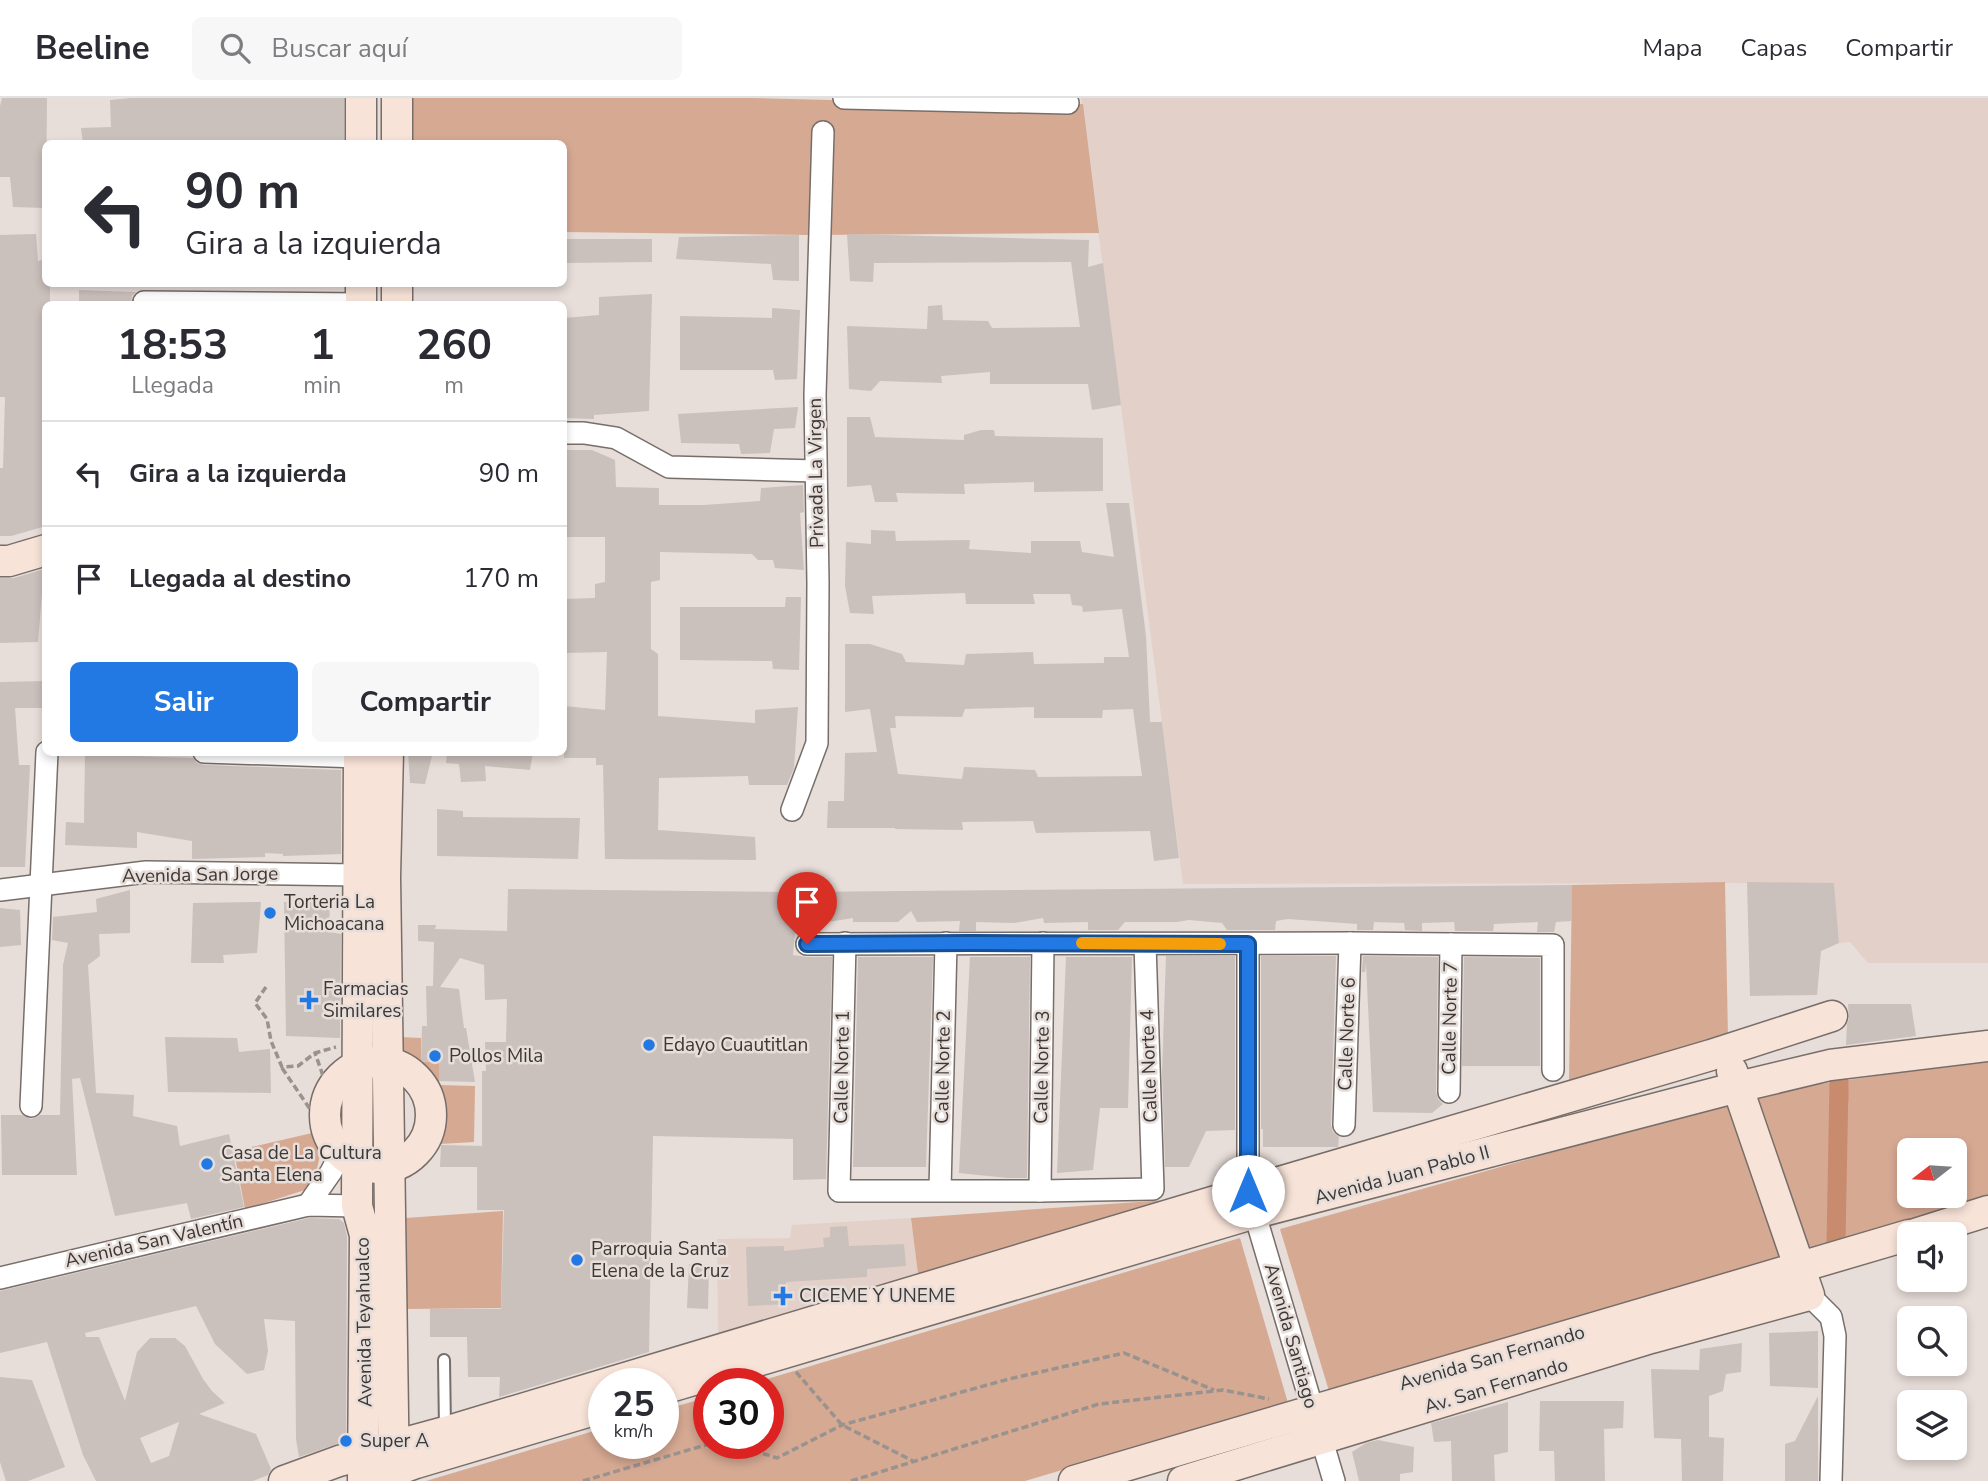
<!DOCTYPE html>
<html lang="es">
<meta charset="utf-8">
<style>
:root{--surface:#fff;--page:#f7f7f7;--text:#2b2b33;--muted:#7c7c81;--line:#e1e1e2;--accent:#2279e3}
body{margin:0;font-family:"Nunito Sans",sans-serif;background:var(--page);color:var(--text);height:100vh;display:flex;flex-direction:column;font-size:26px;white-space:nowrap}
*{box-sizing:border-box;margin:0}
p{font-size:23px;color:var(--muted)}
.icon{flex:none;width:38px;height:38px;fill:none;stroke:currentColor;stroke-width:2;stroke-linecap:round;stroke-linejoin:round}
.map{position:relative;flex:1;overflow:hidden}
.sheet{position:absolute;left:42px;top:203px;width:525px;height:455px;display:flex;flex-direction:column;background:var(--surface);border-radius:10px;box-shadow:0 4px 10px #0003}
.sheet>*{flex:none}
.guide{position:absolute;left:42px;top:42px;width:525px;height:147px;border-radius:10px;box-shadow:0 4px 10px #0003;background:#fff;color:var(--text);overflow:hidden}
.needle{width:46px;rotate:253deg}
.tools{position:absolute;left:1897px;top:1040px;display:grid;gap:14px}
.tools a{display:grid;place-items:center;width:70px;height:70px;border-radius:10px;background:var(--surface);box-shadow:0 4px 10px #0003;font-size:35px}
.speed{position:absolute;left:588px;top:1270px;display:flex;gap:14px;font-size:35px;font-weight:700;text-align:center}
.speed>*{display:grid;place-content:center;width:91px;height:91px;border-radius:50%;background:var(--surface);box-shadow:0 4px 10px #0003;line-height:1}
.speed small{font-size:18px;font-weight:400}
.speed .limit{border:10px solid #d22;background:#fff;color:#111}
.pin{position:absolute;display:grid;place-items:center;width:60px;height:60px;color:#fff;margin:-72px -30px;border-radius:50% 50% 50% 0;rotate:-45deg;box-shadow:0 0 7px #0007}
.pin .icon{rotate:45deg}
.me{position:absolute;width:77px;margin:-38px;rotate:0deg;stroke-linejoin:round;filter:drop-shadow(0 0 5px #0008)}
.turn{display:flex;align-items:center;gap:24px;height:147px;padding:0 28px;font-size:32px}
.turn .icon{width:91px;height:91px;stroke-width:2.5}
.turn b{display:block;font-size:49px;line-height:60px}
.eta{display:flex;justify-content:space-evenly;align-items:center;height:119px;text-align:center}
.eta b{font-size:42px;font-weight:700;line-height:49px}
.button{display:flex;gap:14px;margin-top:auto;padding:14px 28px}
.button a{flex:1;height:80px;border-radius:10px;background:var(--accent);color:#fff;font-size:28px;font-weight:700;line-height:80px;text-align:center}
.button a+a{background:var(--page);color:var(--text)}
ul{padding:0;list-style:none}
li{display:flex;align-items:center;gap:21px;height:105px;padding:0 28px;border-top:2px solid var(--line)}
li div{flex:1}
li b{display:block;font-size:26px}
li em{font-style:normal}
header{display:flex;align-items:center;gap:42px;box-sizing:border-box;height:98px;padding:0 35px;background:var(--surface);border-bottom:2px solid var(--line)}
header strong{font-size:33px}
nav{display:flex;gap:38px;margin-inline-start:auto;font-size:24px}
.search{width:490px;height:63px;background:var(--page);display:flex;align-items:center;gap:18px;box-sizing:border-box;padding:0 24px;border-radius:10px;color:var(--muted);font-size:26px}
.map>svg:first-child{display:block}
.built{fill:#e3d1c9}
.green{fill:#d6a993;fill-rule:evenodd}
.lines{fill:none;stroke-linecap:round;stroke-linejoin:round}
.canal{stroke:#c88b6e;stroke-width:19}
.building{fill:#cac0bc;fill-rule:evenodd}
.lane-casing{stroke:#776e6a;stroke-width:14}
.street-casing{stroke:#776e6a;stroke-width:24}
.secondary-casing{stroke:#776e6a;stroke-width:33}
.path{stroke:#99928e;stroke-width:3.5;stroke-dasharray:7 3.5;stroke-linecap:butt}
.lane{stroke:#fff;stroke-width:10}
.street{stroke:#fff;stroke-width:21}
.secondary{stroke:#f8e3d8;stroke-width:30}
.route-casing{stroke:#164f94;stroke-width:18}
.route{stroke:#2279e3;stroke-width:12}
.slow{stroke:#f59e0b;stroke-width:12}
.poi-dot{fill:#2279e3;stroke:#e7ddd9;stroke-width:2.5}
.labels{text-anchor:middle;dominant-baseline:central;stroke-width:5;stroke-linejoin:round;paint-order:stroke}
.street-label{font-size:19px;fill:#3c3836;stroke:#e7ddd9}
.poi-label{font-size:19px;fill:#3c3836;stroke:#e7ddd9;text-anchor:start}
</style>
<header>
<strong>Beeline</strong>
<div class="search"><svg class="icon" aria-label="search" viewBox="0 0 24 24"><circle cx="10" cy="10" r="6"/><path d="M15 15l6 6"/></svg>Buscar aquí</div>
<nav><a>Mapa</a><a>Capas</a><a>Compartir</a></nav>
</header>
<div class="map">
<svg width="1988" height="1383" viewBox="0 0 1988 1383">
<rect width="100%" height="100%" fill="#e7ddd9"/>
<g class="built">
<polygon points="1081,0 1988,0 1988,865 1868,865 1850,844 1839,845 1834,785 1183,786"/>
<polygon points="911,1120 918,1176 718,1240 717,1141 790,1140 792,1127"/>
</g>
<g class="green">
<polygon points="408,0 751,0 1051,8 1083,6 1099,135 810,137 564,134 564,46 409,45"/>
<polygon points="1725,784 1728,940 1569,984 1572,787"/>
<path d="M400,939l21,1v24l18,-1v24l36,1 -1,56 -35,2c2,-5 5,-11 6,-17 5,-26 -16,-56 -42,-62z"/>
<path d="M1988,962v137l-182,55 -50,-154 57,-13zM1909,1052h46v45h-46z"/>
<polygon points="1728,1005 1781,1159 1329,1293 1280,1131"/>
<polygon points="312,1035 318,1043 320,1057 315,1080 305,1092 245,1111 234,1053"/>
<polygon points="1167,1102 954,1172 918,1176 911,1120"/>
<polygon points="503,1113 501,1210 406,1211 406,1120"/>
<polygon points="1240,1140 1288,1305 1025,1383 426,1383 604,1330 604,1346 663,1346 663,1312 709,1299 709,1346 768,1346 768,1286 750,1286"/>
</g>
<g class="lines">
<polyline class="canal" points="1836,1145 1839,983 1839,1003"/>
</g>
<g class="building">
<polygon points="2,0 47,0 46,110 13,109 10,79 0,79 0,8"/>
<polygon points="131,0 344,0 344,46 83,46 81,30 111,29 110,2"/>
<polygon points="36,136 38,163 46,161 46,186 50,186 50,206 46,206 46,428 11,438 0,438 0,370 3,370 5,299 0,299 0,137"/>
<polygon points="847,136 1089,142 1088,169 1103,165 1121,307 1092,312 1088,286 990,286 990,274 941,278 942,285 880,283 871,293 849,291 847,228 927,231 928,208 942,207 943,222 988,223 992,230 1080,229 1071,164 874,165 873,184 850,183"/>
<polygon points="799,137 799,183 773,182 771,166 676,161 679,139"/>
<polygon points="564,141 652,141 652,164 564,165"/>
<polygon points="79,192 136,194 132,198 131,206 79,206"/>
<polygon points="652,196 649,313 594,317 594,321 564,320 564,220 599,217 599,199"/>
<polygon points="772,210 800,212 797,281 775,282 773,272 680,272 680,218 772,220"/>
<polygon points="798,309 795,330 774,331 770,355 741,356 739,346 681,345 678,316"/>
<polygon points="847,319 870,319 875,339 964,342 964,337 981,332 994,332 995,338 1103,340 1103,393 1034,394 1034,384 964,386 965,396 896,395 898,404 875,404 871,387 847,389"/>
<polygon points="564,352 592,352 615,362 616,389 659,390 659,407 704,407 760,403 761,390 803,387 804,414 800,415 804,472 775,470 773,462 758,462 752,456 660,454 660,482 651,484 651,551 658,556 658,618 755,625 755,612 798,609 794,670 787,687 749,687 748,678 659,680 658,732 755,739 756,762 605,761 603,667 596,667 596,660 564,660 564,608 605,612 607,554 564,555 564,501 595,500 595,486 605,484 605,439 564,439"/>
<path d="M1106,405h23l17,133 4,86h12l17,136 -25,3 -4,-30 -114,2 -3,-12 -71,1 1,8 -68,-1v-1h-68l1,-27h16l1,-48 32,-1 -7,-43 -25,3v-68h25l32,10 4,8 58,3 2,-11 67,-2 1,12 70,-1v-6h25l-7,-48 -39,3 -1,-6 -10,-1 -2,-11h-37l2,10h-69l-1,-11 -93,3 2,18 -24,-1 -5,-27 1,-44 25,2v-14l24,1 1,10 74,-1 -1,9 62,4v-12h49l2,11 32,5zM1034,609v11h68l1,-8 30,-1 9,67 -104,1 -3,-7 -71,-3 -2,12 -64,-5 -8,-46h6l-1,-12 67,1 3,-8z"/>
<polygon points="44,471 38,544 0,545 0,480 14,480"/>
<polygon points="786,499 801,499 799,572 773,571 772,563 680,562 680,509 785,509"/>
<polygon points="46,583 46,610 15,610 19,667 30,667 25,769 0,769 0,584"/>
<polygon points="85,654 137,654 137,658 193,660 197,665 204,667 341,672 341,756 283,758 283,756 265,755 265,759 192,761 192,743 137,734 137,750 65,747 66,724 84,725"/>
<polygon points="408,654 433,654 425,686 410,685"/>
<polygon points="447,654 533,654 530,672 485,668 486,683 461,684 459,666 446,665"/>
<polygon points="437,711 463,713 463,719 580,720 578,761 437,758"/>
<polygon points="1747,784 1834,785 1839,845 1821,853 1817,897 1750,898"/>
<polygon points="1572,787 1572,823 1556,824 1554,834 1537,834 1538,824 1494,826 1493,833 1455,833 1454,824 1422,825 1422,833 1405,832 1404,825 1374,824 1373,832 1357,832 1357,826 1288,821 1276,823 1275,832 1227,832 1222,825 1189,822 1177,824 1125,824 1118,832 1088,832 1088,824 1044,825 1043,820 1014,825 976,824 976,833 959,833 960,823 917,824 911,813 898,824 853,824 853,820 822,825 821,819 796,823 793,857 807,859 832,859 826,1081 793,1082 793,1041 653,1038 649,1254 499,1299 500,1279 468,1279 467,1239 430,1239 430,1211 501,1211 504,1112 477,1112 477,1069 440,1069 441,1047 482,1048 482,973 486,973 485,944 506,944 507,901 485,902 484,867 460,860 440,889 459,891 464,930 466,930 475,984 439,983 439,963 421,964 422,928 427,928 426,888 433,888 434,844 418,843 418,827 436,827 435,831 507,833 508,791 796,794"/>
<polygon points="130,792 130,835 99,836 100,858 88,867 96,995 134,997 133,1018 177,1028 180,1048 229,1036 244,1109 191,1121 187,1105 115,1118 80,980 72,981 77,1077 2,1077 1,1017 22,1017 31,1021 40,1017 60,1017 63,867 68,845 52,842 53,819 97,814 96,801"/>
<polygon points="261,804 257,855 223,857 224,865 191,865 193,805"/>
<polygon points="284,804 330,804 329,834 341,836 340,940 286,938"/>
<polygon points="0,810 20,812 21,847 0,849"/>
<polygon points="1166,858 1235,858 1235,1032 1206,1033 1189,1069 1165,1069 1162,975"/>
<polygon points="1261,858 1336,858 1331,1027 1333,1034 1339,1039 1338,1049 1263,1049 1263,1031 1261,1031"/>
<polygon points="1363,858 1438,859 1436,994 1438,1001 1443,1006 1432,1015 1373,1014 1366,865 1365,874 1362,874"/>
<polygon points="858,859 933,859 926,1069 853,1069"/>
<polygon points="970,859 1030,859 1027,1080 1008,1080 959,1075"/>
<polygon points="1066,859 1132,859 1128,1010 1100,1010 1093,1072 1057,1075"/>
<polygon points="1464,859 1540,860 1540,968 1462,968"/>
<polygon points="1848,906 1911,906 1916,938 1846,947 1847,926 1849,921"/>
<polygon points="165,939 237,940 239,954 270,951 271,995 168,994"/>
<path d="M309,1120l30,1 5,4 3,14 -1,204 -47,16 -3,-18 -1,-118 -31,-2 4,32 -4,19 -17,4 -32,-30 -19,-38 -111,27 1,4h13l26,64 12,-49 13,-14h25l10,8 18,33 9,12 13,12 -26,11 57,20 15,35 -3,6 -15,6h-157l-13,-26 -36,-113 -47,11v-62zM179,1324l-10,34 -18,7 -11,-25z"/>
<polygon points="847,1128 849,1148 904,1146 906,1168 867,1171 867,1179 786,1184 787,1206 748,1208 746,1149 784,1148 784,1153 824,1149 823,1140 830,1139 830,1129"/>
<polygon points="689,1166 709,1167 708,1211 687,1210"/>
<polygon points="1818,1233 1818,1290 1770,1288 1769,1235"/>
<polygon points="1742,1245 1741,1274 1726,1276 1723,1293 1709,1298 1709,1339 1724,1340 1723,1383 1682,1383 1681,1341 1654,1340 1651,1271 1699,1272 1700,1251"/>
<polygon points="0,1279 32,1282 65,1369 28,1383 6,1383 0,1364"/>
<polygon points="1818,1298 1818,1383 1785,1383 1785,1346 1795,1343"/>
<polygon points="1540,1303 1624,1303 1623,1330 1604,1331 1605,1383 1555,1383 1554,1353 1539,1353"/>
<polygon points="1508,1304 1508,1354 1494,1357 1495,1383 1452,1383 1451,1343 1434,1344 1431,1325"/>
<polygon points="1378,1342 1414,1349 1413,1374 1400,1376 1400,1383 1359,1383 1352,1354 1366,1345"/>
</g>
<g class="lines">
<defs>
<polyline id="lane" points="444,1262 445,1331"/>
<g id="street">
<polyline points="844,0 1068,5"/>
<polyline points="144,204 361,206"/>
<polyline points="564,335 584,335 616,340 669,369 816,373"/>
<polyline points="204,654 359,659"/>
<polyline points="792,712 817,645 818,485 815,297 823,34"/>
<polyline points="0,792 146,774 359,777"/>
<polyline points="845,845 839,1093 1040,1093 1153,1091 1145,846"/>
<polyline points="807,846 1350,845 1553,847 1553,972"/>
<polyline points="1248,846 1248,1093 1334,1383"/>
<polyline points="1449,994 1451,846"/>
<polyline points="31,1008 47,654"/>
<polyline points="1344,1027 1350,845"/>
<polyline points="940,1092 946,845"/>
<polyline points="1040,1093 1043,845"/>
<polyline points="308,1107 331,1074 341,1054"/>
<polyline points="0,1180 308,1107 357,1108"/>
<polyline points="1809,1197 1831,1219 1835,1238 1831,1383"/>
</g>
<g id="secondary">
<polyline points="361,0 361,46"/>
<polyline points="397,46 397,0"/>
<polyline points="361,206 361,186"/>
<polyline points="397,206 397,186"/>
<polyline points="0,463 9,463 46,452"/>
<polyline points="359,654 357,1108 365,1137 363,1383"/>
<polyline points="388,654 385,779 394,1383"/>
<circle cx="378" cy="1017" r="53"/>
<polyline points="1915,1136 1988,1113"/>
<polyline points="663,1291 1255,1115 1738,989 1830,967 1988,948"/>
<polyline points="377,1379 416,1365 604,1309"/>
<polyline points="284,1383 339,1363 445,1334 1232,1098 1711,957 1832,918"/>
<polyline points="1074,1383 1909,1137"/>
<polyline points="1183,1383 1651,1240 1809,1197 1732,973"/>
</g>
</defs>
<use href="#lane" class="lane-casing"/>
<use href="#street" class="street-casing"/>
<use href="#secondary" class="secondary-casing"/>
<g class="path">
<polyline points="266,889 255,905 267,921 271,943 282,969 298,968 315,955 336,949"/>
<polyline points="282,970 312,1014 327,989 315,955"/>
<polyline points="796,1274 842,1327 913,1363"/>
<polyline points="733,1346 777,1360 842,1327 1009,1281 1124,1255 1214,1292"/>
<polyline points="583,1383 709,1346"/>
<polyline points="851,1383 1099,1306 1223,1292 1269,1301"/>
</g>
<use href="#lane" class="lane"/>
<use href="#street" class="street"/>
<use href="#secondary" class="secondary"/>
</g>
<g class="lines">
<defs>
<polyline id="route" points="807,846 971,845 1248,846 1248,1093"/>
</defs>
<use href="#route" class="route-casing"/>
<use href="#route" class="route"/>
<polyline class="slow" points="1082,845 1220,846"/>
</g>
<g class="poi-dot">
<circle cx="270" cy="815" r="7"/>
<path d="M305.5 891.5h7v7h7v7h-7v7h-7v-7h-7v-7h7z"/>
<circle cx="649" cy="947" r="7"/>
<circle cx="435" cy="958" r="7"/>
<circle cx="207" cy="1066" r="7"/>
<circle cx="577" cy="1162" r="7"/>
<path d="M779.5 1187.5h7v7h7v7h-7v7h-7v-7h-7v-7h7z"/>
<circle cx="346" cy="1343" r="7"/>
</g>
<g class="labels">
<g class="street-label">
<text transform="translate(816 375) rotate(-91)">Privada La Virgen</text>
<text transform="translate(200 777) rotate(-1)">Avenida San Jorge</text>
<text transform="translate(1450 920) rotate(-89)">Calle Norte 7</text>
<text transform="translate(1347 936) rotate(-88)">Calle Norte 6</text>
<text transform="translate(1149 968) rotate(-92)">Calle Norte 4</text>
<text transform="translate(842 969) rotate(-89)">Calle Norte 1</text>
<text transform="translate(943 969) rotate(-89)">Calle Norte 2</text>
<text transform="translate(1042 969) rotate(-89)">Calle Norte 3</text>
<text transform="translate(1402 1077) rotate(-15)">Avenida Juan Pablo II</text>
<text transform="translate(154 1143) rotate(-13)">Avenida San Valentín</text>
<text transform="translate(364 1224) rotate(-91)">Avenida Teyahualco</text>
<text transform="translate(1291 1238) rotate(74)">Avenida Santiago</text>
<text transform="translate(1492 1260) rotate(-16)">Avenida San Fernando</text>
<text transform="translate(1496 1288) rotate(-17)">Av. San Fernando</text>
</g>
<g class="poi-label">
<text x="284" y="804">Torteria La<tspan x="284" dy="22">Michoacana</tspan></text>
<text x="323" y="891">Farmacias<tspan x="323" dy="22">Similares</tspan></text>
<text x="663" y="947">Edayo Cuautitlan</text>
<text x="449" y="958">Pollos Mila</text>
<text x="221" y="1055">Casa de La Cultura<tspan x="221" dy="22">Santa Elena</tspan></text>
<text x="591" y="1151">Parroquia Santa<tspan x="591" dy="22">Elena de la Cruz</tspan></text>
<text x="799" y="1198">CICEME Y UNEME</text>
<text x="360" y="1343">Super A</text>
</g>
</g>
</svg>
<div class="tools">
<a><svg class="needle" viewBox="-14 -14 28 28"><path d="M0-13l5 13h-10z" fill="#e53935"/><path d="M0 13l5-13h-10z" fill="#7c7c81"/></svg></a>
<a><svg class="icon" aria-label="sound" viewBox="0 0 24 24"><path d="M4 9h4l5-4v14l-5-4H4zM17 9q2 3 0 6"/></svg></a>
<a><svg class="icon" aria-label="search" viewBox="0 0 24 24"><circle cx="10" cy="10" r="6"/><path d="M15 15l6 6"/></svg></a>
<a><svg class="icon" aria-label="layers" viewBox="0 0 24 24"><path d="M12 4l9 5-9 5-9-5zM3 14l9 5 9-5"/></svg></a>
</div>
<div class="speed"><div>25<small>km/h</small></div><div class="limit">30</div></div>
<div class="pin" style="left:807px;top:846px;background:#d93025"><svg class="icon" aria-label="arrive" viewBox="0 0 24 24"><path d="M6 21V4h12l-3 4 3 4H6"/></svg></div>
<svg class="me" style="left:1248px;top:1093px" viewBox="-20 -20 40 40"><circle r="19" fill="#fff"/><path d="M0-13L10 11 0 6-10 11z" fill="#2279e3"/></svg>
<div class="guide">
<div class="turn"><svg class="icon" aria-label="left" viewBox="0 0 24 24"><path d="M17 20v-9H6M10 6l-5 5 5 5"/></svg><div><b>90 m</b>Gira a la izquierda</div></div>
</div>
<section class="sheet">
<div class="eta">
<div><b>18:53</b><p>Llegada</p></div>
<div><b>1</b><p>min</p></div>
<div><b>260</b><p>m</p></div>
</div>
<ul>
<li><svg class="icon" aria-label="left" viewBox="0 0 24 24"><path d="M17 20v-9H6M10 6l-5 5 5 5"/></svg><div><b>Gira a la izquierda</b></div><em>90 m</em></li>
<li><svg class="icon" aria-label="arrive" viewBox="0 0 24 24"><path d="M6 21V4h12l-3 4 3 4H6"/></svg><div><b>Llegada al destino</b></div><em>170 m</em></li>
</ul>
<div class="button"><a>Salir</a><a>Compartir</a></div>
</section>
</div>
